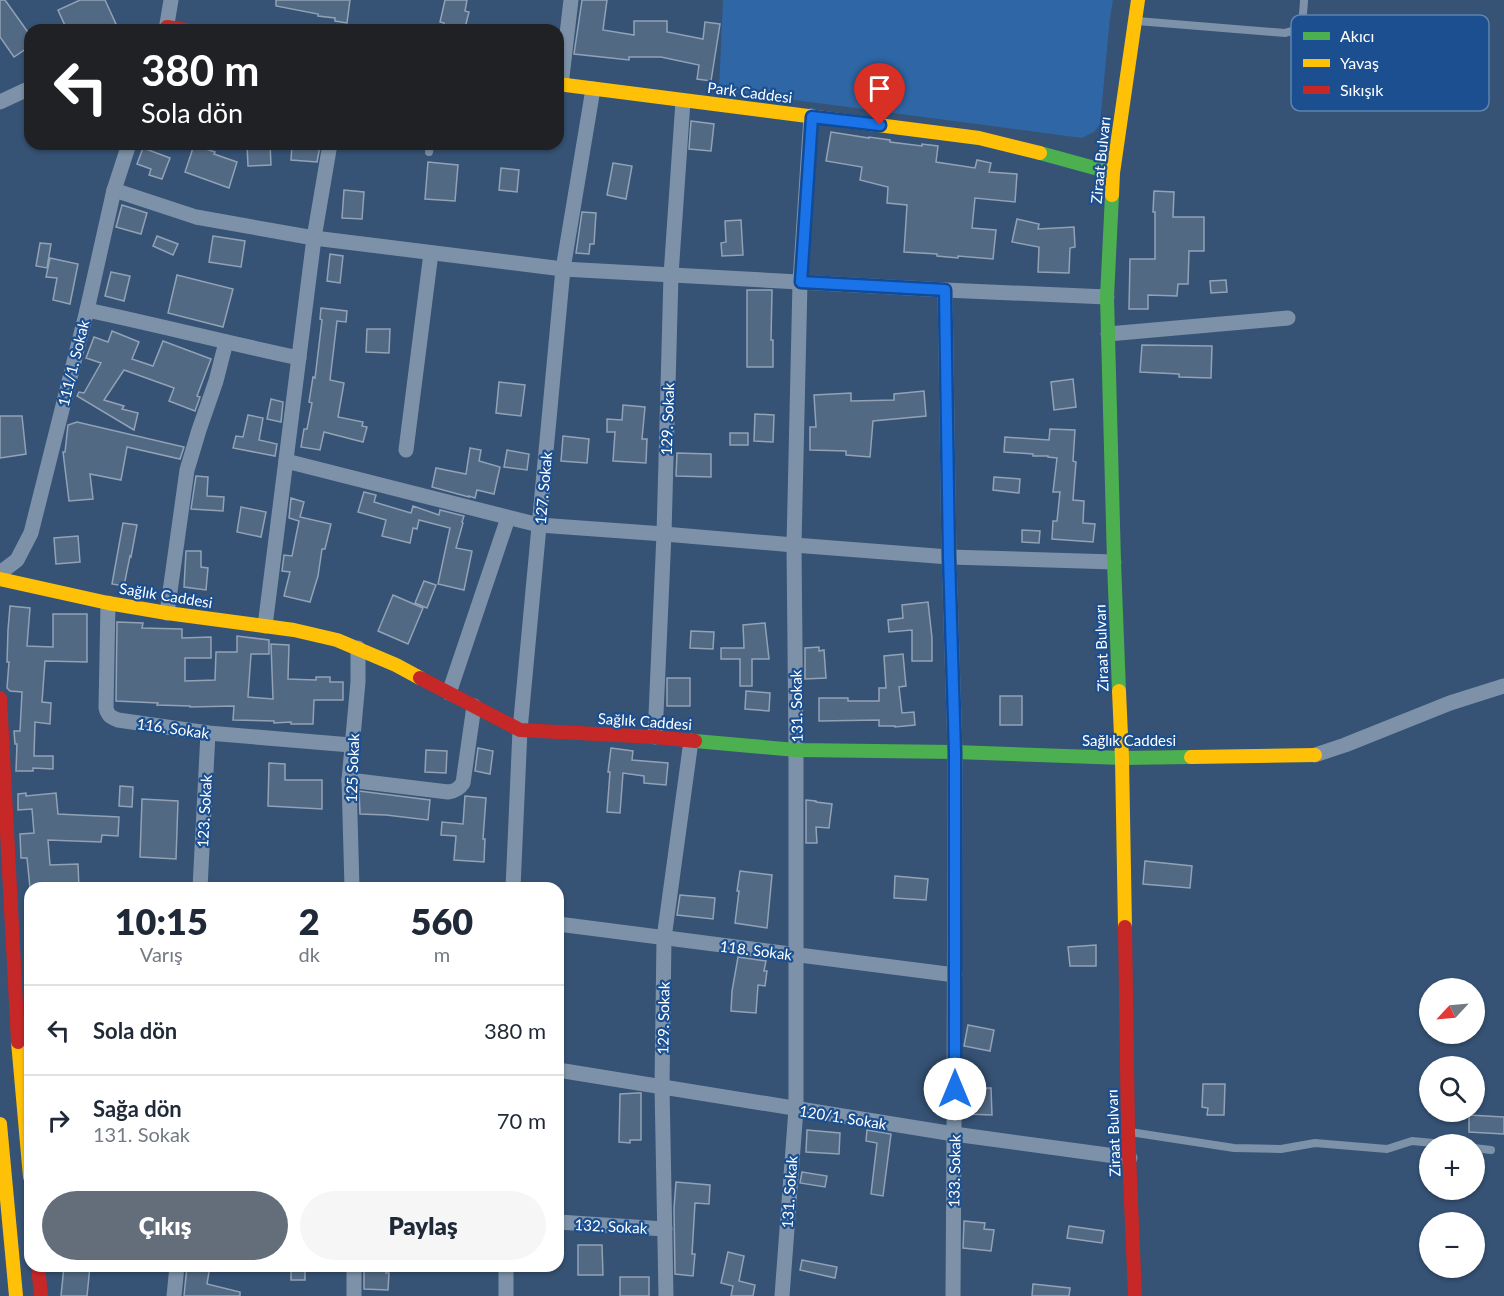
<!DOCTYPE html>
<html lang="tr">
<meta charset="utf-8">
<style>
:root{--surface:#fff;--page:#f6f6f7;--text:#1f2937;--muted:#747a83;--line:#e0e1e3;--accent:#646e7b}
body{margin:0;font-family:Lato,sans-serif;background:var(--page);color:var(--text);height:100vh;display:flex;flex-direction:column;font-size:22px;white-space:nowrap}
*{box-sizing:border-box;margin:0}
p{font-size:20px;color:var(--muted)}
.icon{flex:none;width:33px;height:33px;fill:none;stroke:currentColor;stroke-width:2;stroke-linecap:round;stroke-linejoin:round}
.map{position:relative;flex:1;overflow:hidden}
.panel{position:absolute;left:24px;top:882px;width:540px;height:390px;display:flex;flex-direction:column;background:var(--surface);border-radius:18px;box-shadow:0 2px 4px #0004}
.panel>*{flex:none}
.guide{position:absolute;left:24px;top:24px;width:540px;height:126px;border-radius:18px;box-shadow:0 2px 4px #0004;background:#202124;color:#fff;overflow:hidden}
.needle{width:39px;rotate:244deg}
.buttons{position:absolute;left:1419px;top:978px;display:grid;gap:12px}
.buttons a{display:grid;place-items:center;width:66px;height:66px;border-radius:50%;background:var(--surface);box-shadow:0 2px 4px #0004;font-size:30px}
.pin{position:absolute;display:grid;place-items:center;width:51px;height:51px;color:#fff;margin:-62px -26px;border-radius:50% 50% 50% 0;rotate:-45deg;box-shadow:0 0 6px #0007}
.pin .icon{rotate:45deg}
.me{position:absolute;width:66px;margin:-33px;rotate:0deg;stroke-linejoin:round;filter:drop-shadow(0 0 4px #0008)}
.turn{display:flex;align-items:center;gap:21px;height:126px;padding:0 18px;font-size:27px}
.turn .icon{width:78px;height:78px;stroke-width:2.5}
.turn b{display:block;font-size:42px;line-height:51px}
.eta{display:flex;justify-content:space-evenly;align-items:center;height:102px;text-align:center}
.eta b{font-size:36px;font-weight:800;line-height:42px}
.button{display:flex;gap:12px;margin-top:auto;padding:12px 18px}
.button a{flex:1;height:69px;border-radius:36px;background:var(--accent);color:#fff;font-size:24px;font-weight:800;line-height:69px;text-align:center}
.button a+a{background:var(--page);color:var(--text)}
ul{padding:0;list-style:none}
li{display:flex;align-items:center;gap:18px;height:90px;padding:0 18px;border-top:2px solid var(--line)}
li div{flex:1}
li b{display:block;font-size:22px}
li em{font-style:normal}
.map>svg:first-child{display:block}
.green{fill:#2f66a5}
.building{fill:#526984;stroke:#92a2b6;stroke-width:1.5}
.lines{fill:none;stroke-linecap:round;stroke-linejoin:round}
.lane{stroke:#7d92a8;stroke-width:8}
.street{stroke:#7d92a8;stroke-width:15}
.fast{stroke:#4caf50;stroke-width:14}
.slow{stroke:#ffc107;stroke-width:14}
.jam{stroke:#c62828;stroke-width:14}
.route-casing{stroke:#114b97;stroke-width:15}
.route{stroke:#1a73e8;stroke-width:10}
.labels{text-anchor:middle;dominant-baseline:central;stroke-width:4.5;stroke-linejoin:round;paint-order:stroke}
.street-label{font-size:15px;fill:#fff;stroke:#1b4f8f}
.key{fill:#1b4f8f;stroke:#5f84b1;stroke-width:1.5}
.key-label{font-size:16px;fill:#fff}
</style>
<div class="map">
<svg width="1504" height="1296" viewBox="0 0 1504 1296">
<rect width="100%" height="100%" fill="#365274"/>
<polygon class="green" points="723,0 1113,0 1110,18 1100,124 1094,132 1082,138 719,90"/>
<g class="building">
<polygon points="0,0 5,0 30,35 30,46 14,57 0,37"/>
<polygon points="80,0 105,0 116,24 101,30 67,30 58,10"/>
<polygon points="276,0 350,0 347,23 335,21 335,18 318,16 318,14 276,6"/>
<polygon points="445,0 467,0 465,11 469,12 465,28 459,26 458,30 456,30 444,27 444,23 440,22"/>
<polygon points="582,0 607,0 603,30 634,35 634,21 667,21 667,32 703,39 705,22 720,24 711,81 697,79 699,65 661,57 629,57 629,60 574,54"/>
<polygon points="691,121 714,124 711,151 689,149"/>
<polygon points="831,132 869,138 869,137 890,140 890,142 922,146 922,144 938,146 936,162 975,168 977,160 991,163 989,172 1017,174 1015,202 975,198 972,228 996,230 993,259 958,256 958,258 937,256 937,254 904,252 907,205 887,203 888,187 860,180 862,167 826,161"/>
<polygon points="262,144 270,144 271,165 248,166 247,145"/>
<polygon points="292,144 320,146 317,162 291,160"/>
<polygon points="194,145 215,152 214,154 237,162 229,188 185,172"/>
<polygon points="143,148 170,158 162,179 149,175 151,169 137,164"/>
<polygon points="428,162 458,165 455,201 425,199"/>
<polygon points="613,163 632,166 626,199 607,195"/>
<polygon points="501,168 519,170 517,192 499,190"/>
<polygon points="344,190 364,192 362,219 342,218"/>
<polygon points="1154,191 1174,192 1173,217 1204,217 1204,251 1189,251 1188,284 1178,284 1177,296 1148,295 1148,309 1129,309 1130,259 1155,259 1155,212 1153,212"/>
<polygon points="122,205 147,213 141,234 116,227"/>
<polygon points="582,212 596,213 594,244 590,244 589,254 576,253"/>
<polygon points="1017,219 1039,224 1038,229 1074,227 1075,247 1070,248 1069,273 1038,272 1039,247 1012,242"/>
<polygon points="741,220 743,255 722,256 721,243 726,242 725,221"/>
<polygon points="157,236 178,244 173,255 153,246"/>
<polygon points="213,236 245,241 241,267 209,262"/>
<polygon points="40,243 51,244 47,268 36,266"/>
<polygon points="330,254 343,256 340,283 327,281"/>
<polygon points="50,258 78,264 70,304 53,300 57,278 46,277"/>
<polygon points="111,272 130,276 124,301 105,296"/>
<polygon points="177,275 233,289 223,327 168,313"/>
<polygon points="1226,280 1227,292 1211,293 1210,281"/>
<polygon points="747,290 772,290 771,340 773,340 773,367 747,367"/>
<polygon points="321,308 347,311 346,322 337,321 330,380 344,383 338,417 363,422 362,426 367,427 363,442 324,432 320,450 301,447 304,429 307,429 312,403 309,402 313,377 315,378 322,320 320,319"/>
<polygon points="367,329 390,329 389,353 366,352"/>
<polygon points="112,331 139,342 132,359 153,366 163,341 211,359 197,396 200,397 195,411 169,401 174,388 124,370 104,400 124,406 122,409 138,413 134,430 77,396 79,392 84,393 101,363 86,358 94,337 108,342"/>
<polygon points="1142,345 1212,346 1211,378 1179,377 1179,374 1140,372"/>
<polygon points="1073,379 1076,407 1054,410 1051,382"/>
<polygon points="499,382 525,385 521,416 496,413"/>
<polygon points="924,391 926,416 873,421 870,457 846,455 846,451 810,450 810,427 816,427 814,395 851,393 851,401 894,400 894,394"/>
<polygon points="271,399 283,402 281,422 267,419"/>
<polygon points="623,405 645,407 642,439 647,439 646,463 613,461 615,432 607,432 607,419 622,420"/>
<polygon points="755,414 774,415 773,442 754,441"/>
<polygon points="248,415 263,418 259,440 277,444 275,456 233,448 236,436 243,437"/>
<polygon points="0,416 22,416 26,454 0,458"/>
<polygon points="77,422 184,447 180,459 127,447 121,480 90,474 93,499 69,501 63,452 65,452 68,425"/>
<polygon points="1050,429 1075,430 1073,461 1076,462 1073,500 1084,501 1083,523 1095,524 1093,542 1052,539 1053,521 1057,521 1060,492 1053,492 1057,458 1048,457 1048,456 1033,456 1033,454 1004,452 1005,437 1049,440"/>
<rect x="730" y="433" width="18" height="12"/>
<polygon points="563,436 589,439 587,463 561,461"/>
<polygon points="470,448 481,450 479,461 500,467 494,494 477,490 475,498 469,496 469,497 432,487 436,468 466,474"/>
<polygon points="507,450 529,454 527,470 504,467"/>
<polygon points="677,453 711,454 711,477 676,476"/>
<polygon points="196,476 208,477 207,496 224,497 223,511 191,509"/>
<polygon points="994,477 1020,479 1019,493 993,490"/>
<polygon points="364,492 376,495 374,502 411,513 413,506 439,515 440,510 464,516 462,522 463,523 456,548 472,551 464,590 438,584 450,528 419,520 417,529 413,528 410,543 382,536 386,520 358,512"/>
<polygon points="291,498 304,502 300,517 331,524 325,549 322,549 318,576 310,602 284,596 290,572 282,571 284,555 292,556 299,521 289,518"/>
<polygon points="241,507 266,512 261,537 237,532"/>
<polygon points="123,523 137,525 131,557 130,556 124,586 112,584"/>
<polygon points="1022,530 1040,531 1039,543 1022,542"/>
<polygon points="78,536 80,562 56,564 54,538"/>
<polygon points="186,551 201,551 201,567 208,568 206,590 184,587"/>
<polygon points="424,581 436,585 427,608 415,603"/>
<polygon points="393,595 423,608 408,644 378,631"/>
<polygon points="928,602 932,638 932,661 912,661 912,630 889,632 888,620 903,618 902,605"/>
<polygon points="10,606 30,608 27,646 53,647 53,614 87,614 87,662 45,661 42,702 51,703 50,724 35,722 34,756 53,756 53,769 33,768 33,771 16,771 17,744 15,744 14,731 20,731 22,692 10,691 7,688 9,662 7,662 8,630"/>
<polygon points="117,622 143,623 142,628 182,629 182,638 211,637 211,658 185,658 185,681 215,680 216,652 237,652 237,636 269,640 269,654 251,654 248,697 273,699 271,644 289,645 288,679 316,680 316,677 330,677 330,682 343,682 343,700 314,700 313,724 291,724 291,722 274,723 274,721 233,720 234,706 190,707 190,706 157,705 158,703 116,701"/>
<polygon points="765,623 769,659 752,659 752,686 740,686 740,659 721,659 721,648 744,648 743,625"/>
<polygon points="691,631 714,632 713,649 690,648"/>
<polygon points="819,647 819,651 824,650 826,678 805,679 805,648"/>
<polygon points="903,654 906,686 899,687 902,713 914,712 915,725 895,727 895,726 879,726 879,720 819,721 819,698 848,698 848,701 879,701 879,688 886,688 884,656"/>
<rect x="667" y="678" width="23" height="28"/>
<polygon points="746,691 770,693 769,711 745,709"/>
<rect x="1000" y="696" width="22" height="29"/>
<polygon points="478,748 493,751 490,774 475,771"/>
<polygon points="611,748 633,751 632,760 668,763 666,785 644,783 644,776 623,773 620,813 607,812 610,772 608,772"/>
<polygon points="426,750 447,751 446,773 425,772"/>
<polygon points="269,763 285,764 285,780 322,780 322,809 268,806"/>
<polygon points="120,786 133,787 132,807 119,806"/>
<polygon points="359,791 430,800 428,820 386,815 360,814"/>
<polygon points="26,793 26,796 56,793 58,814 119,817 118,836 102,835 101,842 48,840 50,865 78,864 79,888 64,888 64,887 30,888 27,858 21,858 20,834 34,833 32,809 18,810 18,794"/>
<polygon points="465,796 486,798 483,839 485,839 484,862 454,860 456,836 441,835 442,822 463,824"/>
<polygon points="142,799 178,801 176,859 140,857"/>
<polygon points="806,800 816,801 816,802 832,804 829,828 816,827 817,843 806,843"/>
<polygon points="1145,861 1192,866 1190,888 1143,884"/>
<polygon points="740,871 772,875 767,928 735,923 739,891 737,891"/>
<polygon points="895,876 928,879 926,900 894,898"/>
<polygon points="680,895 715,898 713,919 677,915"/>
<polygon points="1096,945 1096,966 1070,966 1068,947"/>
<polygon points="738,957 766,961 764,971 767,971 765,986 758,985 756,1013 731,1011 732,991"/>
<polygon points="968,1025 994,1030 990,1051 964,1046"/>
<polygon points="1203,1084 1225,1084 1224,1115 1207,1115 1208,1108 1202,1107"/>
<polygon points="965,1088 991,1088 992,1115 964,1114"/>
<polygon points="637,1093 641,1093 641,1140 630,1140 630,1143 619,1142 620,1094"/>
<polygon points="1469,1115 1504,1117 1504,1134 1469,1132"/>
<polygon points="807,1130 840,1133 839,1154 806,1152"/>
<polygon points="867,1130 891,1134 883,1196 871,1194 877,1143 866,1141"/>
<polygon points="802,1172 827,1176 825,1187 800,1183"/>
<polygon points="676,1182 710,1185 709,1204 695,1203 692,1254 695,1254 693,1276 675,1274 674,1208"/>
<polygon points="964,1221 985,1223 984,1229 994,1230 991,1251 963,1248"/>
<polygon points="1069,1226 1104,1231 1102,1243 1067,1238"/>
<polygon points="578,1245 602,1245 603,1275 578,1275"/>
<polygon points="728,1252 744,1256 739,1281 755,1285 753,1296 731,1296 733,1286 721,1283"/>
<polygon points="802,1260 837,1267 835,1278 800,1270"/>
<polygon points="64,1266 90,1266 87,1296 61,1296"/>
<polygon points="187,1266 210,1266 207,1284 240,1292 240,1296 184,1296"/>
<rect x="291" y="1266" width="14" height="14"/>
<polygon points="364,1266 387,1266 386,1273 389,1273 388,1290 364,1289"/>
<rect x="620" y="1277" width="29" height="19"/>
<polygon points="1033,1284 1070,1288 1069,1296 1032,1296"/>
</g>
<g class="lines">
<g class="lane">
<path d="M1137,21l148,12c19,-4 18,-16 19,-33"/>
<polyline points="429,152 430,144"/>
<polyline points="1130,1132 1234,1148 1281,1149 1315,1143 1387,1149 1412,1141 1444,1144"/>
<polyline points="1474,1148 1491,1150"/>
</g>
<g class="street">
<polyline points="166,30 171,0"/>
<polyline points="561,85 571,0"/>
<polyline points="0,102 30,88"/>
<polyline points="114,190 196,217 314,238 563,269 945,290 1107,297"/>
<polyline points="945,290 949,557 955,752 954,1134 953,1296"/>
<path d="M87,310c71,15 141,33 212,48"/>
<polyline points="1108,334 1288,318"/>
<polyline points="406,450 431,253"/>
<polyline points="286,461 539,525 664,534 794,545 949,557 1114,562"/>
<polyline points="0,573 17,560 31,533 87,310 114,190 129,144"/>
<path d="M108,603l-2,105c2,8 5,9 12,12l90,13 143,12"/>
<polyline points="167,613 187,470 199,430 216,381 226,342"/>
<polyline points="265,626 314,238 330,144"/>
<polyline points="449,693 508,518"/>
<polyline points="655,737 664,534 671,275 683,101"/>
<polyline points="1315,755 1345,745 1450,703 1504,686"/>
<path d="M349,780l99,12c7,-1 11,-3 15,-9l11,-77"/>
<polyline points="200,888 208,733"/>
<polyline points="352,888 349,780 358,682 358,648"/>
<polyline points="513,888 520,730 563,269 593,89"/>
<polyline points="558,924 955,975"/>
<polyline points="558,1070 954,1134 1130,1158"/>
<polyline points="558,1222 665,1229"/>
<polyline points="506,1266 506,1296"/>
<polyline points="174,1296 177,1266"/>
<polyline points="354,1296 354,1266"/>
<polyline points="666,1296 662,1086 664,938 691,741"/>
<polyline points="782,1296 796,1109 796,750 794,545 800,282 811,116"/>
</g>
<g class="fast">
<polyline points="1040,153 1113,173"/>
<polyline points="1112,195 1107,297 1114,562 1119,691"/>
<polyline points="695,741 796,750 955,752 1122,758 1191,757"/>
</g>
<g class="slow">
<polyline points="558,84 979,138 1040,153"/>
<polyline points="1112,195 1113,173 1138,0"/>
<polyline points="0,579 108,603 167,613 294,630 337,640 396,665 420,678"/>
<polyline points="1119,691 1122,758 1125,927"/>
<polyline points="1191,757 1315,755"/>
<polyline points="18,1042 30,1177"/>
<polyline points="0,1124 16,1296"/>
</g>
<g class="jam">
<polyline points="167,27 186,30"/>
<polyline points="420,678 520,730 655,737 695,741"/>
<polyline points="0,698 18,1042"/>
<polyline points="1125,927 1128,1131 1135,1296"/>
<polyline points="38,1266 41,1296"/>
</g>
</g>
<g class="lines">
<defs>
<polyline id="route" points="880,125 812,117 801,282 945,290 949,557 955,752 955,1089"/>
</defs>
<use href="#route" class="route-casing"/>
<use href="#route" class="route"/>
</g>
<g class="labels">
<g class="street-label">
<text transform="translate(750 92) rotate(7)">Park Caddesi</text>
<text transform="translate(1100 160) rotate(-84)">Ziraat Bulvarı</text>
<text transform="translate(73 363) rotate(-76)">111/1. Sokak</text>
<text transform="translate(667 419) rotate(-88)">129. Sokak</text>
<text transform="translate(543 488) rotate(-85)">127. Sokak</text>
<text transform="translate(166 595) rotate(9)">Sağlık Caddesi</text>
<text transform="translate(1101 648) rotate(-92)">Ziraat Bulvarı</text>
<text transform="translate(796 706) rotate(-91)">131. Sokak</text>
<text transform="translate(645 721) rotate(4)">Sağlık Caddesi</text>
<text transform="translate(173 728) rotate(8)">116. Sokak</text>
<text x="1129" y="740">Sağlık Caddesi</text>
<text transform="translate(352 768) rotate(-88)">125 Sokak</text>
<text transform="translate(204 811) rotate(-87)">123. Sokak</text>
<text transform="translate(756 950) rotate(7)">118. Sokak</text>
<text transform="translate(663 1018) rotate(-89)">129. Sokak</text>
<text transform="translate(843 1117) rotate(9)">120/1. Sokak</text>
<text transform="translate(1113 1133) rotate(-92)">Ziraat Bulvarı</text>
<text transform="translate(954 1171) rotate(-89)">133. Sokak</text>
<text transform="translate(789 1192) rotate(-86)">131. Sokak</text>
<text transform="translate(611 1226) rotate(3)">132. Sokak</text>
</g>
</g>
<rect x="1291" y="15" width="198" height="96" rx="9" class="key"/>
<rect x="1303" y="32" width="27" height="8" fill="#4caf50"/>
<rect x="1303" y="59" width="27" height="8" fill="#ffc107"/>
<rect x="1303" y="86" width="27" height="8" fill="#c62828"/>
<g class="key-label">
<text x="1340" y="42">Akıcı</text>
<text x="1340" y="69">Yavaş</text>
<text x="1340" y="96">Sıkışık</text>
</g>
</svg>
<div class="buttons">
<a><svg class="needle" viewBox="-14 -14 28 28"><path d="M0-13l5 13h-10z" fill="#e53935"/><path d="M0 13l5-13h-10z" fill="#747a83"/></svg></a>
<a><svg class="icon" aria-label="search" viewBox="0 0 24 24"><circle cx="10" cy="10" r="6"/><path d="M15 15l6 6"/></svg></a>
<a>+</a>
<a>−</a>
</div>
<div class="pin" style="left:880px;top:125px;background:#d93025"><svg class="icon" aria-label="arrive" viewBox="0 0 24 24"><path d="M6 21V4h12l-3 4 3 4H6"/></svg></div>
<svg class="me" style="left:955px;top:1089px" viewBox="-20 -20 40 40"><circle r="19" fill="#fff"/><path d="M0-13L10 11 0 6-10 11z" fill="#1a73e8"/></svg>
<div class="guide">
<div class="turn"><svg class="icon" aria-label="left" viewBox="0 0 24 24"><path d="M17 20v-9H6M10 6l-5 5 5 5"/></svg><div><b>380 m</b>Sola dön</div></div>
</div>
<section class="panel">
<div class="eta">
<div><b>10:15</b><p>Varış</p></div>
<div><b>2</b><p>dk</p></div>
<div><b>560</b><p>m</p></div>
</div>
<ul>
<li><svg class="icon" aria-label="left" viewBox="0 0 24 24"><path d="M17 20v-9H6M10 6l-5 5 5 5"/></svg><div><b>Sola dön</b></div><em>380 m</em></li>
<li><svg class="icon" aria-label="right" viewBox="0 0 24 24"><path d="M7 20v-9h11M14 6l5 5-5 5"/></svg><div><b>Sağa dön</b><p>131. Sokak</p></div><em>70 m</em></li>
</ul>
<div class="button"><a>Çıkış</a><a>Paylaş</a></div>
</section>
</div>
